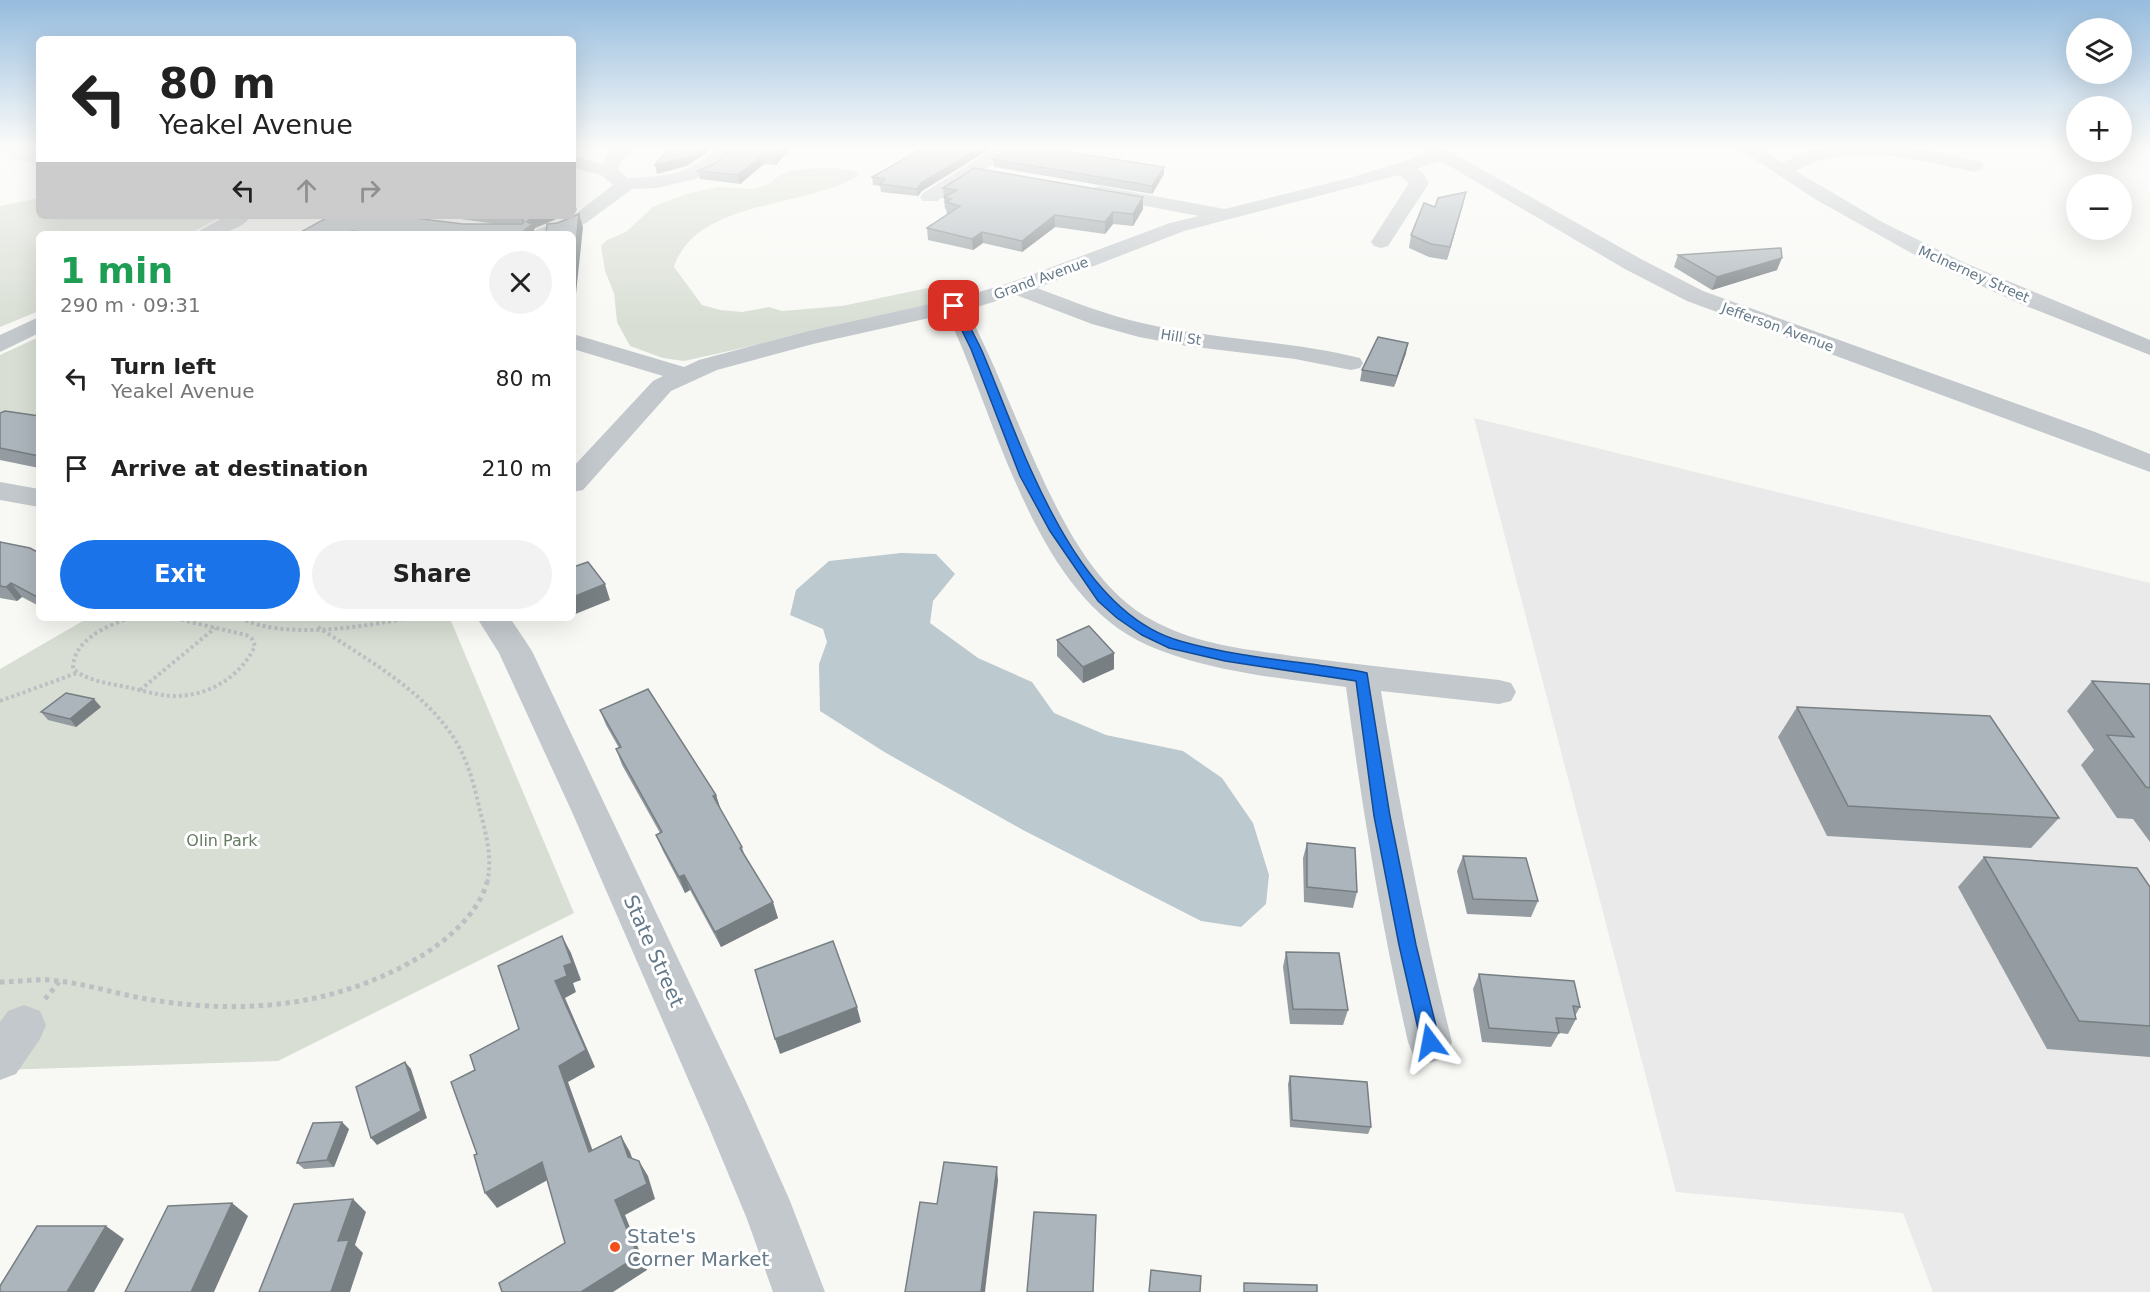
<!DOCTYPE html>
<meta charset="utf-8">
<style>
:root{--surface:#fff;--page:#f2f2f2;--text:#222;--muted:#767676;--accent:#1a73e8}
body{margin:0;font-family:"DejaVu Sans",sans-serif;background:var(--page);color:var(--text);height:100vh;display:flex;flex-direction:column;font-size:22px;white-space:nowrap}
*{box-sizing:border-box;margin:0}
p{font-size:20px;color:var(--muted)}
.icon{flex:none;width:33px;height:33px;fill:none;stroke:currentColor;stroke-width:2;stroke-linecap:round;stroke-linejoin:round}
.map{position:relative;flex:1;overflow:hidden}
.sheet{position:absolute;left:36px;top:231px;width:540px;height:390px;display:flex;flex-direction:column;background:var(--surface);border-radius:9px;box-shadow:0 6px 24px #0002}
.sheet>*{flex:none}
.top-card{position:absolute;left:36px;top:36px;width:540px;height:183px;border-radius:9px;box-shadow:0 6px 24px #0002;background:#fff;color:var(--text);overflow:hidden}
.tools{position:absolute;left:2066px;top:18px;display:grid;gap:12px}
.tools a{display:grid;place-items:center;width:66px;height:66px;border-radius:50%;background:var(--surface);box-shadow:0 6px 24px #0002;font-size:30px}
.pin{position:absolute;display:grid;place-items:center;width:51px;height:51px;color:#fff;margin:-26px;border-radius:12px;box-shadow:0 3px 9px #0006}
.me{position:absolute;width:66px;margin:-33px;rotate:347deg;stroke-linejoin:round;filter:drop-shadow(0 0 4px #0008)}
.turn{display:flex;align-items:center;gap:21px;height:126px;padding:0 24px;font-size:27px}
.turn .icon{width:78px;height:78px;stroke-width:2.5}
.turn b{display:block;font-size:42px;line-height:51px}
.lanes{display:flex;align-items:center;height:57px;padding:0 24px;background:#0003;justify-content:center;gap:30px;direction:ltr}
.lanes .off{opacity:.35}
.round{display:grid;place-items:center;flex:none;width:63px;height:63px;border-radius:32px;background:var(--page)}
.head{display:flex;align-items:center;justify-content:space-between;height:102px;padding:0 24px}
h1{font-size:36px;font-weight:700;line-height:45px;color:#1e9e55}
.primary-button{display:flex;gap:12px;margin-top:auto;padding:12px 24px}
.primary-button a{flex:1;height:69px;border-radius:36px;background:var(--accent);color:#fff;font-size:24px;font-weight:700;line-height:69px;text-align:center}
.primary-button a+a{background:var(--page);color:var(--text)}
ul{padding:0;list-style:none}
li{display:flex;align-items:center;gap:18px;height:90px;padding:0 24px}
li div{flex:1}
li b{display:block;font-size:22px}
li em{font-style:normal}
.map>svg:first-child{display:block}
.built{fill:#e9eae9}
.green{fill:#d8ded4}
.water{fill:#bcc9ce}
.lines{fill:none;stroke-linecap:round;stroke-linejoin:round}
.path-far1{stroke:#bdc0c3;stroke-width:4;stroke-dasharray:3 3;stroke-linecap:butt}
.path{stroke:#bdc0c3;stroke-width:5;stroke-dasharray:4.5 4.5;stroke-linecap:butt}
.street{fill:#c3c8cc;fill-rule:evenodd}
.wall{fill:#949ca1}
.shaded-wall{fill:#787f83}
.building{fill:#acb5bb;stroke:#787f83;stroke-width:1.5}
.route{fill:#1a73e8;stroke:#114b97;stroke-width:1.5}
.poi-dot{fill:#f1501d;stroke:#fff;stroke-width:2}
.labels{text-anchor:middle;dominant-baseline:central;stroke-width:6;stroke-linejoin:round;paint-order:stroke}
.far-street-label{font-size:14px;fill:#657989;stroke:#fff}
.park-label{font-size:16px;fill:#667a60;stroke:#fff}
.near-street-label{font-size:20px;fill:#657989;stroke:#fff}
.near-poi-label{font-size:20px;fill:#657989;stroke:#fff;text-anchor:start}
</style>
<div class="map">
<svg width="2150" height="1292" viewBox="0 0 2150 1292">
<rect width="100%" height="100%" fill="#f8f9f5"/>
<polygon class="built" points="1474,418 2150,583 2150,1292 1933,1292 1903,1213 1676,1192"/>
<g class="green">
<polygon points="0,146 39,146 39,164 6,158 8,151 0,153"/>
<path d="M834,168l18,2 7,5c-51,33 -163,24 -185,92l28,38 18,5 22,2 27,-5 13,4 60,-5 114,-24 13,4 -1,8 -55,16 -229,51 -21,-3 -33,-12 -13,-24 -3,-29 -9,-22 -4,-25 6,-6 19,-8 27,-25 33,-13 32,-7 35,2 16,-5 12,-10 21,-5z"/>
<polygon points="39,198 39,216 223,216 189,234 39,234 39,311 0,327 0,206"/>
<polygon points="39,337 39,414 19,418 0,426 0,355"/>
<polygon points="88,618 445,618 451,621 574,913 278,1061 0,1070 0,669"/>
</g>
<polygon class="water" points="901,553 936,554 955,574 933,601 930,623 978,658 1032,682 1054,713 1106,735 1183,751 1222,778 1253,823 1269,875 1266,904 1241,927 1201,921 1023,830 886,753 820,711 819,664 827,642 823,629 790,615 796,590 829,561"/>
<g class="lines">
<g class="path-far1">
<path d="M130,618c-24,8 -57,22 -57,51 15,12 34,14 53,18 15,3 30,8 46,9 35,1 68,-18 83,-50l-3,-7 -6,-4 -72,-17"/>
<path d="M240,618c46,22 120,9 169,0"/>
<path d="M318,627c49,33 110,65 140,118 11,20 17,43 22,66 6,22 13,49 7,72"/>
<polyline points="140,690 215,628"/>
<polyline points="0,701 77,673"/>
</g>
<g class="path">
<path d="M0,982c17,0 34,-3 50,-2 35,3 69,15 103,20 93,15 183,6 265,-42 28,-17 60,-43 69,-76"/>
<polyline points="45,999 59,982"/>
</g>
<g class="street">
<path d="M617,146h20l-15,14 -4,10 10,8c40,-2 62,-3 91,-32h19l-22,24 -21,9 -38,9 -25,1 -46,34 -25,11h-28l3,-4 37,-14 40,-31 -12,-10 -28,-7v-12l29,8 6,-11z"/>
<polygon points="999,146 1020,146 937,201 923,201 920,197 923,193"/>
<path d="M1418,146h22l201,113 62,32 392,141 55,22v18l-463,-171 -62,-32 -184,-108 -25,8 7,4 6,10 -41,63 -7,2 -7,-2 -3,-4 38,-59 -10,-8 -215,56 -147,57c35,13 69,27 105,35 72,17 146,17 218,35l3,5 -3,5 -9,2 -56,-11 -108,-13 -48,-9 -47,-13 -76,-29 -49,15c38,72 62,151 103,222 20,34 46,69 82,88 43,24 92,29 140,36 69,9 138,16 207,24l12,3 5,9 -5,9 -12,3 -118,-13c19,118 42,235 71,351l-6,15 -16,6 -16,-6 -6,-15c-27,-118 -46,-235 -62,-355 -66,-9 -138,-15 -199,-42 -114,-51 -150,-228 -200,-331l-134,30 -96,26 -46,21 -88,99 -10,2v-25l80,-86 10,-5 -90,-27v-15l111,33 15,-7 110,-29 157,-35 43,-13 161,-60 29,-7 -106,-20 -3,-4 3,-4 7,-2 125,23 128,-32 74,-23z"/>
<path d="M1735,146h21l27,17c54,-32 139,-15 198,-1l2,4 -2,4 -7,2c-55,-12 -127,-32 -178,-1l86,51 83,41 185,77v15l-129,-51 -99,-45 -107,-60z"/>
<path d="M226,216h25c-12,17 -35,18 -53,18l3,-4z"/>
<polygon points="39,317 39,333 0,352 0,335"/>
<polygon points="0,482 39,489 39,507 0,500"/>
<polygon points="477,618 510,618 532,651 746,1102 790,1201 825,1292 773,1292 747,1219 708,1125 572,812 499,653"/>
<polygon points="24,1005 40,1011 46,1025 40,1039 16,1074 0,1080 0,1022 8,1011"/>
</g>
</g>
<g class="wall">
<polygon points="792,146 776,165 764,164 740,184 700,179 698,171"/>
<polygon points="927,146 922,191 918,196 881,192 880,186 873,185 872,177"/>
<polygon points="993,159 1164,174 1152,194 994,167"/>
<polygon points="943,188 1143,209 1133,226 1113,224 1105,234 1055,227 1022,252 983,243 973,250 928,240 927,228 948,214 947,214 946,209 945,209"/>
<polygon points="1463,204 1447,260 1429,257 1409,248 1411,235 1435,207"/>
<polygon points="439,216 563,216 535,228 534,230 535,234 300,234 299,233 463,224 496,224"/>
<polygon points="1678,255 1777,270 1712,290 1674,267"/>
<polygon points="1406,353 1394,387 1360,381 1362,370"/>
<polygon points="0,413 39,416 39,468 0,460"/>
<polygon points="0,541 1,542 39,553 39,606 22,597 17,601 0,598"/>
<polygon points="1057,640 1114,653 1114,669 1083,683 1057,656"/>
<polygon points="2092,681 2150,684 2150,842 2133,819 2117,818 2081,765 2094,750 2067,711"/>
<polygon points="101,707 76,727 48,720 41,712"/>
<polygon points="1797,707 2059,818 2031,848 1827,836 1778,737"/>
<polygon points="600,710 716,795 720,809 742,847 745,857 778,918 721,947 690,890 685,893 663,851 656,835 660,833 622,765 616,749 619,748 606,725"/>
<polygon points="1307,843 1357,892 1353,908 1304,902 1303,858"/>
<polygon points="1463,856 1538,901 1531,917 1467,914 1457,871"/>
<polygon points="1984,857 2150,887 2150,1057 2047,1049 1958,887"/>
<polygon points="1286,952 1348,1010 1343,1025 1290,1024 1283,967"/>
<polygon points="1479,974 1580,1007 1575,1016 1576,1019 1568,1034 1559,1033 1551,1047 1482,1042 1473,989"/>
<polygon points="1290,1076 1371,1127 1368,1134 1290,1127 1288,1084"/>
<polygon points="349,1129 334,1167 304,1169 297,1163"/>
</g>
<g class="shaded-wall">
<polygon points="702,146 716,146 687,166 657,174 655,165"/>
<polygon points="783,146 792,146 776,165 774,156"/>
<polygon points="983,146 995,146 922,191 918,196 917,189 921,183"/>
<polygon points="762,156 764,164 740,184 738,175"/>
<polygon points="1164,167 1164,174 1152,194 1152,186"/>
<polygon points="1466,192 1463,204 1447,260 1450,247"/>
<polygon points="1143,197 1143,209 1133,226 1133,214"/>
<polygon points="573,199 577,210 573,212"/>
<polygon points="1113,212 1113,224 1105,234 1105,222"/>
<polygon points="579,214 583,227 575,303 573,303 573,272"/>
<polygon points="1055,215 1055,227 1022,252 1022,241"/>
<polygon points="532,216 563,216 535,228 534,230 535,234 520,234"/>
<polygon points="982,232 983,243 973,250 972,239"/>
<polygon points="1782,258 1777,270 1712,290 1717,277"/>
<polygon points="1408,343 1406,353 1394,387 1397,376"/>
<polygon points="11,583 22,597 17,601 6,587"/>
<polygon points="605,584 610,600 573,615 573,597"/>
<polygon points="1114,653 1114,669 1083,683 1083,667"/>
<polygon points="94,699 101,707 76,727 70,719"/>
<polygon points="716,795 721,810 713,796"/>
<polygon points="684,875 690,890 685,893 679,877"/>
<polygon points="773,902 778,918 721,947 715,932"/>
<polygon points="562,936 571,953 581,980 573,983 576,992 565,998 595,1067 568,1082 599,1168 589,1152 559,1066 555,981 564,966"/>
<polygon points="857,1007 861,1022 780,1054 775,1039"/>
<polygon points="405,1062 411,1069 427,1118 377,1145 371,1138"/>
<polygon points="342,1122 349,1129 334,1167 327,1160"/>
<polygon points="621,1136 630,1152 637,1172 628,1157"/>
<polygon points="639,1161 648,1176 655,1199 625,1215 647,1270 613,1292 581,1292 615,1200"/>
<polygon points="542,1162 553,1177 497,1208 485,1193"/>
<polygon points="997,1167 998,1181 985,1292 981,1292"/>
<polygon points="353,1199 366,1212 355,1245 363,1253 350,1292 331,1292 338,1241"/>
<polygon points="232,1203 248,1216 214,1292 191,1292"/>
<polygon points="106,1226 124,1239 94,1292 67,1292"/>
</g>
<g class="building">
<polygon points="670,146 702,146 685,158 655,165"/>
<polygon points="732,146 783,146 774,156 762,156 738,175 698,171 716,163"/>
<polygon points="927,146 983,146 921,183 917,189 880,184 885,179 872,177"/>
<polygon points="1012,146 1032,146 1164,167 1152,186 993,159"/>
<polygon points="974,168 1143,197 1133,214 1113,212 1105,222 1055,215 1022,241 982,232 972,239 927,228 960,206 946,202 951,199 944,197 957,190 943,188"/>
<polygon points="1466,192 1450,247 1431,244 1411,235 1424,203 1435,207 1438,198"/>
<polygon points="579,214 573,272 573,234 546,234 547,224 558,223"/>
<polygon points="330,216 398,216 463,224 522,224 524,222 521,217 515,216 532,216 527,222 532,224 520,234 378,234 352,231 346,234 307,234 299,233"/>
<polygon points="1781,248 1782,258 1717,277 1678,255"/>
<polygon points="1378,337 1408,343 1397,376 1362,370"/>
<polygon points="5,411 39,416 39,456 0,448 0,413"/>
<polygon points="0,542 30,548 39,553 39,598 11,583 6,587 0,586"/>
<polygon points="588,562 605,584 573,597 573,567"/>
<polygon points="1089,626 1114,653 1083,667 1057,640"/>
<polygon points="2092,681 2150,684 2150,788 2146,787 2107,735 2134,737"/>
<polygon points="648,689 716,795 713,796 742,847 740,848 773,902 715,932 684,875 679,877 656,835 662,832 616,749 621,747 600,710"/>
<polygon points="66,693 94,699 70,719 41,712"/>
<polygon points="1797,707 1990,716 2059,818 1848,806"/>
<polygon points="1307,843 1355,848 1357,892 1307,887"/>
<polygon points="1463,856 1526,858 1538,901 1473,899"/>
<polygon points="1984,857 2137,868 2150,887 2150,1026 2079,1021"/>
<polygon points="562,936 572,963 564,966 567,976 555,981 586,1050 559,1066 589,1152 621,1136 628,1157 639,1161 647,1184 615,1200 638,1256 581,1292 502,1292 499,1283 565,1243 542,1162 485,1193 474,1155 477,1154 451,1082 475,1070 470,1055 519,1029 498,966"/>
<polygon points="833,941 857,1007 775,1039 755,970"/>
<polygon points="1286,952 1339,953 1348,1010 1293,1009"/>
<polygon points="1479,974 1574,981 1580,1007 1573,1006 1576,1019 1556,1018 1559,1033 1489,1028"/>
<polygon points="405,1062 421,1111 371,1138 356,1087"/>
<polygon points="1290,1076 1367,1082 1371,1127 1292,1120"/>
<polygon points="342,1122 327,1160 297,1163 313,1123"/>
<polygon points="944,1162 997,1167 981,1292 905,1292 920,1202 937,1204"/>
<polygon points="353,1199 338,1241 349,1240 331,1292 259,1292 294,1204"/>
<polygon points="232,1203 191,1292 125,1292 168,1206"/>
<polygon points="1034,1212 1096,1215 1093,1292 1027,1292"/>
<polygon points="37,1226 106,1226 67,1292 0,1292 0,1286"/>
<polygon points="1151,1270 1201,1276 1200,1292 1149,1292"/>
<polygon points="1244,1283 1317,1285 1317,1292 1244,1292"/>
</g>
<linearGradient id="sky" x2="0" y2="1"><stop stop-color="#96bcde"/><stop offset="0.45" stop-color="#fcfcfa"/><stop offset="1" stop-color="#fcfcfa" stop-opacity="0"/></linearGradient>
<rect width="2150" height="327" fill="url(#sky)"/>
<path class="route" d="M951,304l8,2c8,15 16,30 23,45 39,92 90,260 198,290 45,13 92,18 138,24 16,3 34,4 49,8l23,143 26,129 24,97 -3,6 -7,2 -6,-2 -3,-6 -22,-97 -25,-129 -18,-135 -131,-20 -56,-13 -27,-13 -25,-17 -19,-17 -48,-70 -30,-55 -49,-127 -21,-43z"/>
<circle class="poi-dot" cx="615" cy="1247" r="6"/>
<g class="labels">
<g class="far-street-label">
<text transform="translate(1974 274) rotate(24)">McInerney Street</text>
<text transform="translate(1041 278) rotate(-20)">Grand Avenue</text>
<text transform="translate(1778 327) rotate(20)">Jefferson Avenue</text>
<text transform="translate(1181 337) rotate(9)">Hill St</text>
</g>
<g class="park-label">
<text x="222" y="840">Olin Park</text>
</g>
<g class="near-street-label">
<text transform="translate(654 951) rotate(66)">State Street</text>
</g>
<g class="near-poi-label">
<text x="627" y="1236">State's<tspan x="627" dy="23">Corner Market</tspan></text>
</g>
</g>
</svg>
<div class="tools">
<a><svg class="icon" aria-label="layers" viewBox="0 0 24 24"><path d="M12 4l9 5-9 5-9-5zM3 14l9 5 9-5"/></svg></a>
<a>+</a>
<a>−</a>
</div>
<div class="pin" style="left:954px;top:306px;background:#d93025"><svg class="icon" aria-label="arrive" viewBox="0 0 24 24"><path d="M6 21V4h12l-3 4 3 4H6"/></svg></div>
<svg class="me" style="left:1430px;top:1042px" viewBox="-20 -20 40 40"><path d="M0-17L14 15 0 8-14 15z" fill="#1a73e8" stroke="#fff" stroke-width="4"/></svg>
<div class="top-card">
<div class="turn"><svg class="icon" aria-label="left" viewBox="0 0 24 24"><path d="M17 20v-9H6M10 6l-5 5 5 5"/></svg><div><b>80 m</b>Yeakel Avenue</div></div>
<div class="lanes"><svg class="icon" aria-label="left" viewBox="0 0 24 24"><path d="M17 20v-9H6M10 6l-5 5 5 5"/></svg><svg class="icon off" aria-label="ahead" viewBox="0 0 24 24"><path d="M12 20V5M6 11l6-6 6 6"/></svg><svg class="icon off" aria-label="right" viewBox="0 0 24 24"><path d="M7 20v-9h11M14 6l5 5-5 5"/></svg></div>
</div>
<section class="sheet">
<div class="head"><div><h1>1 min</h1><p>290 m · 09:31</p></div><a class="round"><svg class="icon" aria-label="close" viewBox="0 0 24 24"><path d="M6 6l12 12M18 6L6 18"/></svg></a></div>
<ul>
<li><svg class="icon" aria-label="left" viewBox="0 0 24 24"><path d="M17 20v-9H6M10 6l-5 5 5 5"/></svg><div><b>Turn left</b><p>Yeakel Avenue</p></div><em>80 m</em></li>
<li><svg class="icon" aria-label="arrive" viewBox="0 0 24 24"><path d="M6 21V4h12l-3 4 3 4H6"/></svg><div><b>Arrive at destination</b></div><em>210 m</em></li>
</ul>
<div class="primary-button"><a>Exit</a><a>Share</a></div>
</section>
</div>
